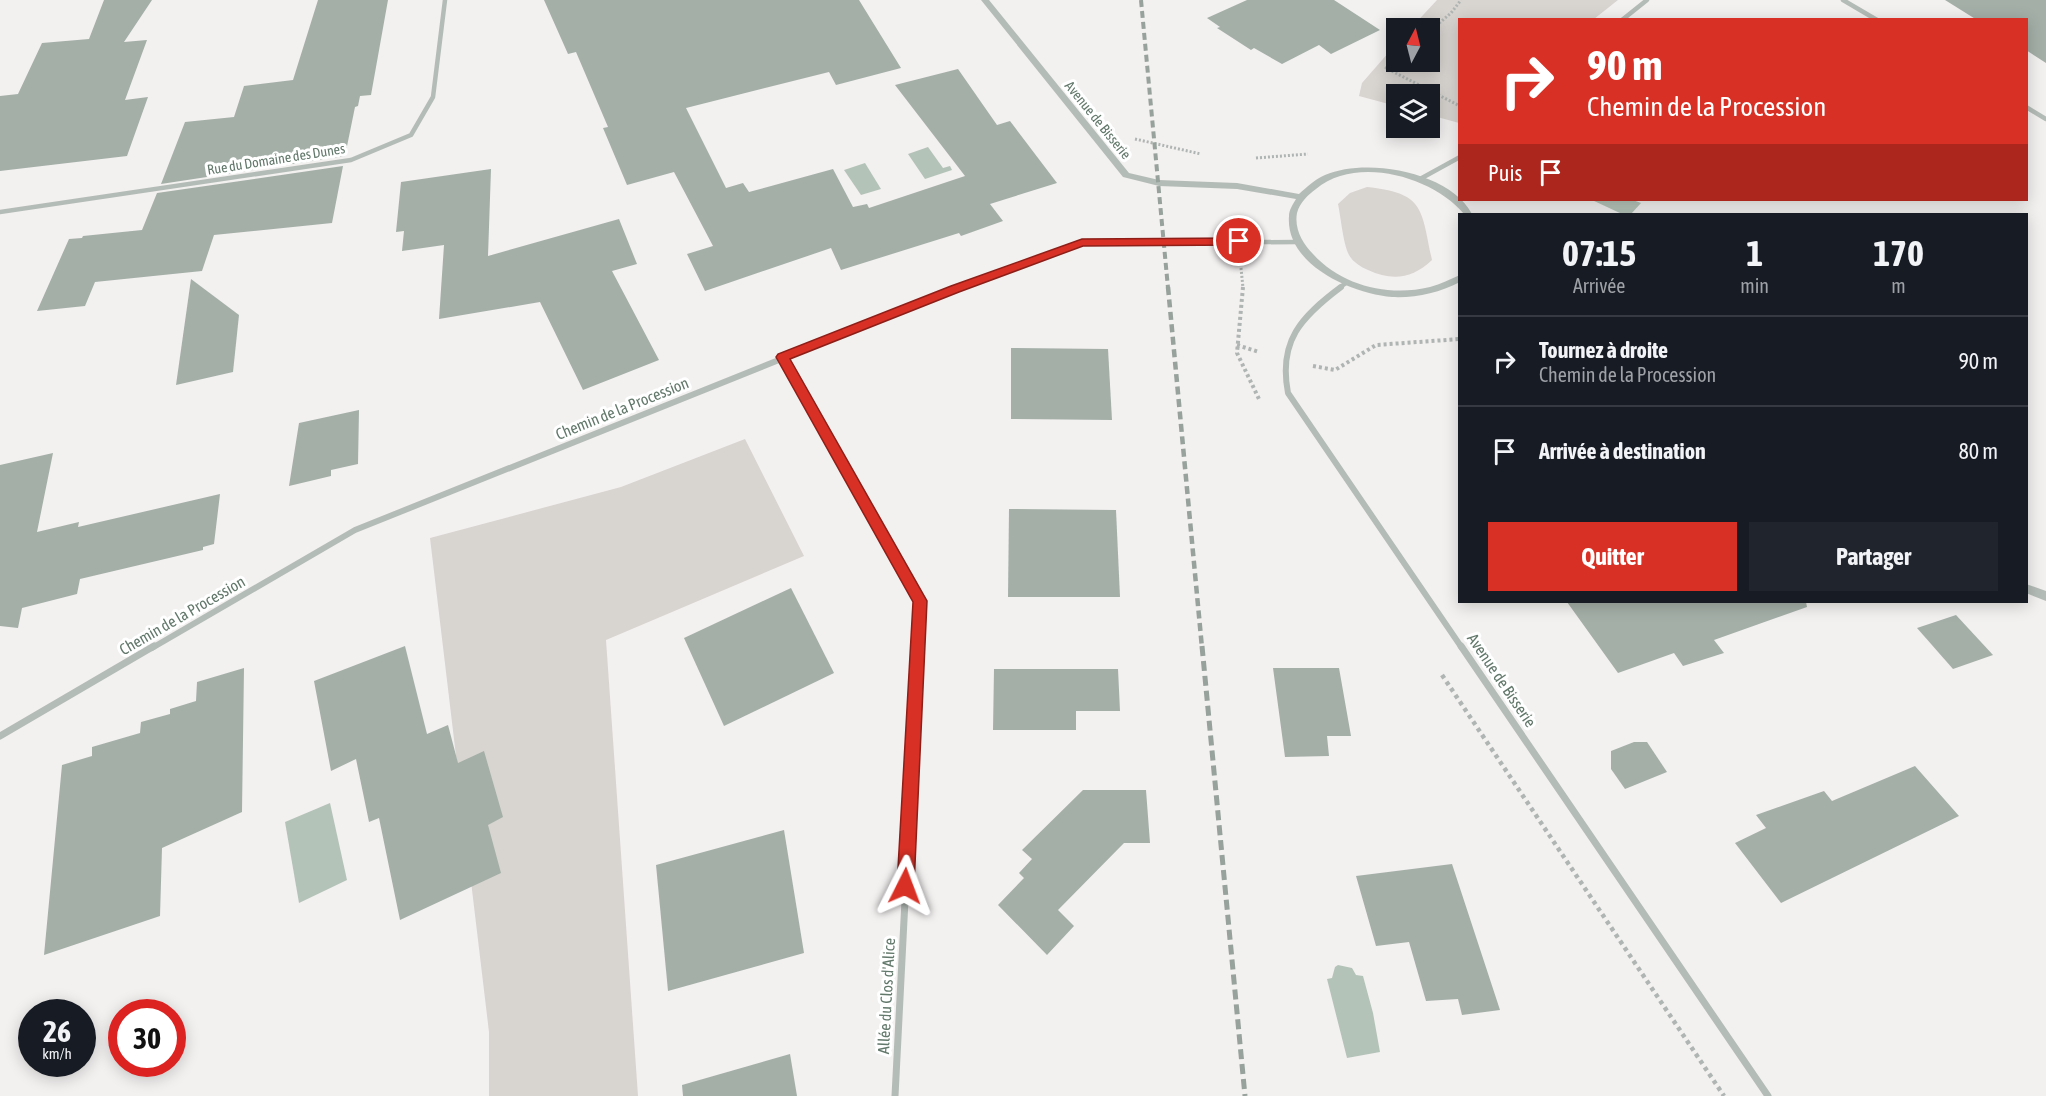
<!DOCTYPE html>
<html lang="fr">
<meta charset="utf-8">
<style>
:root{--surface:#171b24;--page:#20242c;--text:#f1f3f6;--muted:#9ea1a6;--line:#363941;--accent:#d93025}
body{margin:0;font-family:"Asap Condensed",sans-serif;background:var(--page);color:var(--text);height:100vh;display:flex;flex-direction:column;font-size:22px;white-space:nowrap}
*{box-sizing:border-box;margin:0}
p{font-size:20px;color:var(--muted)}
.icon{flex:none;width:33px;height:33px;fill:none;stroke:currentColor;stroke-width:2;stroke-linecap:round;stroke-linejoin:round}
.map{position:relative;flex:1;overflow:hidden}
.details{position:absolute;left:1458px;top:213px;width:570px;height:390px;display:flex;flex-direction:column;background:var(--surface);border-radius:0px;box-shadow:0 3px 15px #0003}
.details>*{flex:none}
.banner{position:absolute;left:1458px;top:18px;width:570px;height:183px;border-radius:0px;box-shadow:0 3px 15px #0003;background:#d93025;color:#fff;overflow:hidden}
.needle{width:39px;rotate:7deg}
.tools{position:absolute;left:1386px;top:18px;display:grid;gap:12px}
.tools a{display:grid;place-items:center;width:54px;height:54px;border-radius:0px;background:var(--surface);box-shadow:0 3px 15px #0003;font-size:30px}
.speed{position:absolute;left:18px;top:999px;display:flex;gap:12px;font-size:30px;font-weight:700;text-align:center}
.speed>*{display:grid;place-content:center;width:78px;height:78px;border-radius:50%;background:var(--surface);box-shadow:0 3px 15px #0003;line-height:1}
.speed small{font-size:15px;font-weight:400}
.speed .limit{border:9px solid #d22;background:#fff;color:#111}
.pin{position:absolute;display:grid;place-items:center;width:51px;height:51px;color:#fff;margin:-26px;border:3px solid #fff;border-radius:50%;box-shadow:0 2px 6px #0007}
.me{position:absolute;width:66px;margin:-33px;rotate:3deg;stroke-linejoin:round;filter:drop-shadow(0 0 4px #0008)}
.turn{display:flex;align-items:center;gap:21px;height:126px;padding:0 30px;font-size:27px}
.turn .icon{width:78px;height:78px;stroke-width:2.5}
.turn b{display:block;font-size:42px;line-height:51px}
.then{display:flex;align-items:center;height:57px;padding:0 30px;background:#0003;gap:12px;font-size:22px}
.eta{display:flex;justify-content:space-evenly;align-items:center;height:102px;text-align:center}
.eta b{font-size:36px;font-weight:700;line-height:42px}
.cta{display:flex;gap:12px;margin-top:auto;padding:12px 30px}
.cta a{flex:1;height:69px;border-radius:0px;background:var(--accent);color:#fff;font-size:24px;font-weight:700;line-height:69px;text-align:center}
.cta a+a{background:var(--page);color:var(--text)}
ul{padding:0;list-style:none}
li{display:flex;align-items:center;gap:18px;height:90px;padding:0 30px;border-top:2px solid var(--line)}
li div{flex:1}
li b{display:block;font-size:22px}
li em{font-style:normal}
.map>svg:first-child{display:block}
.green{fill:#d8d4d0}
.water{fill:#b4c3b8}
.building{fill:#a4afa8}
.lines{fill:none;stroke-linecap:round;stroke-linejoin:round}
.path-far2{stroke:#afb5b2;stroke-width:3;stroke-dasharray:2 2;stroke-linecap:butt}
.path-far1{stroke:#afb5b2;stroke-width:4;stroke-dasharray:3 3;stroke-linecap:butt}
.path{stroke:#afb5b2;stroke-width:4.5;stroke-dasharray:4 4;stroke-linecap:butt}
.minor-far2{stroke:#b4bcb7;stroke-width:4.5}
.minor-far1{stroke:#b4bcb7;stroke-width:6}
.minor{stroke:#b4bcb7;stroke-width:7}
.tertiary{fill:#b4bcb7;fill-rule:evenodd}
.rail-far2{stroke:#97a29c;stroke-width:4;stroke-dasharray:7 4;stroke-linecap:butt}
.rail-far1{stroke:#97a29c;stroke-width:4.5;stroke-dasharray:8 4.5;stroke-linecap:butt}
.rail{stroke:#97a29c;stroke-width:5;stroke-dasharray:10 5;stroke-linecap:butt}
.route{fill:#d93025;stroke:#8d1f18;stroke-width:1.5}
.labels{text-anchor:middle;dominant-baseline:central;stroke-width:6;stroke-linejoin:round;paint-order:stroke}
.far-street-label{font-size:14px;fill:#62786b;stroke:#fff}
.street-label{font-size:16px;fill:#62786b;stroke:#fff}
</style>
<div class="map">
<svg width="2046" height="1096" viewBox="0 0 2046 1096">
<rect width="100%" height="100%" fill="#f3f0f0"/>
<g class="green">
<polygon points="1437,0 1618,0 1594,19 1460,20 1459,123 1430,115 1430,94 1396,94 1396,106 1359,96 1362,83 1396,44 1396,62 1430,62 1430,28 1411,28"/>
<path d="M1367,187c58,6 54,22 65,73 -20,19 -40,21 -64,10 -7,-3 -15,-8 -19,-15 -6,-12 -8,-37 -11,-51l12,-11z"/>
<polygon points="745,439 804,556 606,640 638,1096 489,1096 489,1032 430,538 621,487"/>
</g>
<g class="water">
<polygon points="928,147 943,168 950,166 952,170 925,179 908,154"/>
<polygon points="865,163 881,189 861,195 844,170"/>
<polygon points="1592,200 1633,200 1641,203 1631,214 1622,214"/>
<polygon points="330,803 347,880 299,903 285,822"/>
<polygon points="1338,965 1352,968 1356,975 1363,976 1373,1013 1380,1052 1347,1058 1327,979 1332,978 1335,967"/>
</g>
<g class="building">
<polygon points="104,0 152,0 124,42 147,40 125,100 148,97 127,156 0,171 0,96 18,94 42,43 89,39"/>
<polygon points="318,0 388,0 371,95 360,96 358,106 355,107 345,156 161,184 185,122 234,117 244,86 293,80"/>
<polygon points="544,0 859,0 901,68 836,85 829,72 686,108 726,188 743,183 749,192 833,169 853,207 867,204 869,208 965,176 895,85 958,69 997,125 1010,121 1057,183 990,204 1003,221 961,236 959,233 841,270 831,248 705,291 687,254 713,246 674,172 627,185 603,128 608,127 576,52 568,54"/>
<polygon points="1247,0 1334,0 1380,30 1331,54 1319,45 1282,64 1254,48 1251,50 1217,28 1220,27 1207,18"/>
<polygon points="1945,0 2046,0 2046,63 2026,50 2026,20 1977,20"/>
<polygon points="343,166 332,223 214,235 202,271 95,282 85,306 37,311 69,239 82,238 83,236 142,230 157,193"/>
<polygon points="491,169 488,256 619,219 637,264 612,271 659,360 583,390 540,302 439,319 444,245 402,251 404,231 396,232 401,182"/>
<polygon points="191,279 239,315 233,372 176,385"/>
<polygon points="1011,348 1108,349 1112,420 1011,419"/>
<polygon points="359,410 358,464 331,470 331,476 289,486 299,423"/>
<polygon points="53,453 37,532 79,522 78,527 220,494 214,544 203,547 203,550 80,579 77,594 22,608 18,628 0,626 0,465"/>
<polygon points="1009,509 1116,510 1120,597 1008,597"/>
<polygon points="791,588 834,673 724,726 684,638"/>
<polygon points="1567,602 1806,602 1807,607 1714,640 1724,653 1683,666 1674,653 1618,673"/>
<polygon points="1956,615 1993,655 1953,669 1917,628"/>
<polygon points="405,646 427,734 448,725 458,763 484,751 503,817 488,825 501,873 400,920 379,818 369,822 356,759 331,771 314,681"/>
<polygon points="244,668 242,812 162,848 160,916 44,955 62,765 92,756 92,747 140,733 141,722 170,714 170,709 196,701 197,682"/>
<polygon points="1273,668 1339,668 1351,736 1327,736 1329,756 1285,757"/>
<polygon points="994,669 1118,669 1120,711 1076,711 1076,730 993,730"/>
<polygon points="1634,742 1647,742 1667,772 1625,789 1611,769 1611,751"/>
<polygon points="1915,766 1959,816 1781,903 1735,843 1766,828 1756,815 1824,791 1832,801"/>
<polygon points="1083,790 1146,790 1150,843 1124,843 1058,910 1074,926 1047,955 998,905 1024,878 1019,873 1032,859 1022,850"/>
<polygon points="784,830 804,953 668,991 656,865"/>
<polygon points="1452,864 1500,1010 1462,1015 1458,999 1426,1001 1409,942 1376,946 1356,876"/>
<polygon points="790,1054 797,1096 683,1096 682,1085"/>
</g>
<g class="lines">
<g class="path-far2">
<polyline points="1430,31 1451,13 1461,0"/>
<polyline points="1396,59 1386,68 1460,106"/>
<polyline points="1135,139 1201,154"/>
<polyline points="1256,158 1308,154"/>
<polyline points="1241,268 1243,288"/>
</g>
<g class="path-far1">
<polyline points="1243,287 1237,353 1259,399"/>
<polyline points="1237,345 1259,352"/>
<polyline points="1313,366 1335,370 1376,345 1460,339"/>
</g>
<polyline class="path" points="1442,675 1724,1096"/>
<g class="minor-far2">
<polyline points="1843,0 1877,20"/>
<polyline points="1622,20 1647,0"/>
<polyline points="2026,107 2046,119"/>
<polyline points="1420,179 1460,157"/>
<polyline points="0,212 351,160 411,135 433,97 445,0"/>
<polyline points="956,288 1082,243 1297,242"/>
<polyline points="1339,288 1346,283"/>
</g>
<g class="minor-far1">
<path d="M1341,287c-40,30 -63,54 -53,106l174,255"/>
<polyline points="782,357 920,601 918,648"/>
<polyline points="152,648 355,530 961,287"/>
</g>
<g class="minor">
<polyline points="1461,646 1768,1096"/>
<polyline points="0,736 154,646"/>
<polyline points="895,1096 918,646"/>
</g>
<g class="tertiary">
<path d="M981,0h8l140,173 30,7 78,3 62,11c8,-7 16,-15 26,-19 42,-18 125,-3 147,39h-8c-31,-37 -107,-59 -148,-25 -8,6 -16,13 -19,24 -3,16 6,31 16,41 29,32 76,43 117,33 11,-3 20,-8 30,-12v7c-21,11 -44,16 -68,15 -39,-3 -107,-32 -103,-81 0,-6 4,-12 7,-17l-59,-10 -78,-3 -36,-9z"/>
<polygon points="2026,584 2046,591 2046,601 2026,593"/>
</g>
<polyline class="rail-far2" points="1141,0 1168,288"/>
<polyline class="rail-far1" points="1168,287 1202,648"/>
<polyline class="rail" points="1202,646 1245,1096"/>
</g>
<polygon class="route" points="1239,238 1244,241 1239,245 1083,246 959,292 790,359 927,601 914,886 911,891 905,894 900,891 897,886 913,602 776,357 778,354 951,286 1082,239"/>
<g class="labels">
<g class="far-street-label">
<text transform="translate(1098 120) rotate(51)">Avenue de Bisserie</text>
<text transform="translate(276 159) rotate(-9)">Rue du Domaine des Dunes</text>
</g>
<g class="street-label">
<text transform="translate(622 408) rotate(-22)">Chemin de la Procession</text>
<text transform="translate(182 615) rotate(-30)">Chemin de la Procession</text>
<text transform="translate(1502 680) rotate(56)">Avenue de Bisserie</text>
<text transform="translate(886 996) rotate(-87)">Allée du Clos d'Alice</text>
</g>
</g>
</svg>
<div class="tools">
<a><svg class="needle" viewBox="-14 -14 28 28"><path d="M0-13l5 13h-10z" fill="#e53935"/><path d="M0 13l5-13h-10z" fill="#9ea1a6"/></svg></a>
<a><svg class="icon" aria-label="layers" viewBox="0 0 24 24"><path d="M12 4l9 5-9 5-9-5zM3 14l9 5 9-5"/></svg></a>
</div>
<div class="speed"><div>26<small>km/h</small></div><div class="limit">30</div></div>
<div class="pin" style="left:1239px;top:241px;background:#d93025"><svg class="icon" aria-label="arrive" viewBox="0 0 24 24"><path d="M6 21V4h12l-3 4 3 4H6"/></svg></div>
<svg class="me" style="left:905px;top:886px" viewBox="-20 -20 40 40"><path d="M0-17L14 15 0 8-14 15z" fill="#d93025" stroke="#fff" stroke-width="4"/></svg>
<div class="banner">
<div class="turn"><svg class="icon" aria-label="right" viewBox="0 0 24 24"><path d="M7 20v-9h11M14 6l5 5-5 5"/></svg><div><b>90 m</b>Chemin de la Procession</div></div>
<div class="then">Puis<svg class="icon" aria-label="arrive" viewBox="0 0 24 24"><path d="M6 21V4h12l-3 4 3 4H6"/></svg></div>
</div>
<section class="details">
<div class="eta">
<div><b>07:15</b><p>Arrivée</p></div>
<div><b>1</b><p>min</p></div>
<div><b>170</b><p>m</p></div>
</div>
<ul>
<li><svg class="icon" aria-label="right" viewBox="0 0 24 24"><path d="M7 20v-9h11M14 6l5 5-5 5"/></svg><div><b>Tournez à droite</b><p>Chemin de la Procession</p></div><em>90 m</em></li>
<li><svg class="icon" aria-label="arrive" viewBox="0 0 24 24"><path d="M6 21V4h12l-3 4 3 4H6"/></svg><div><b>Arrivée à destination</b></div><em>80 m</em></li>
</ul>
<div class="cta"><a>Quitter</a><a>Partager</a></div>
</section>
</div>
